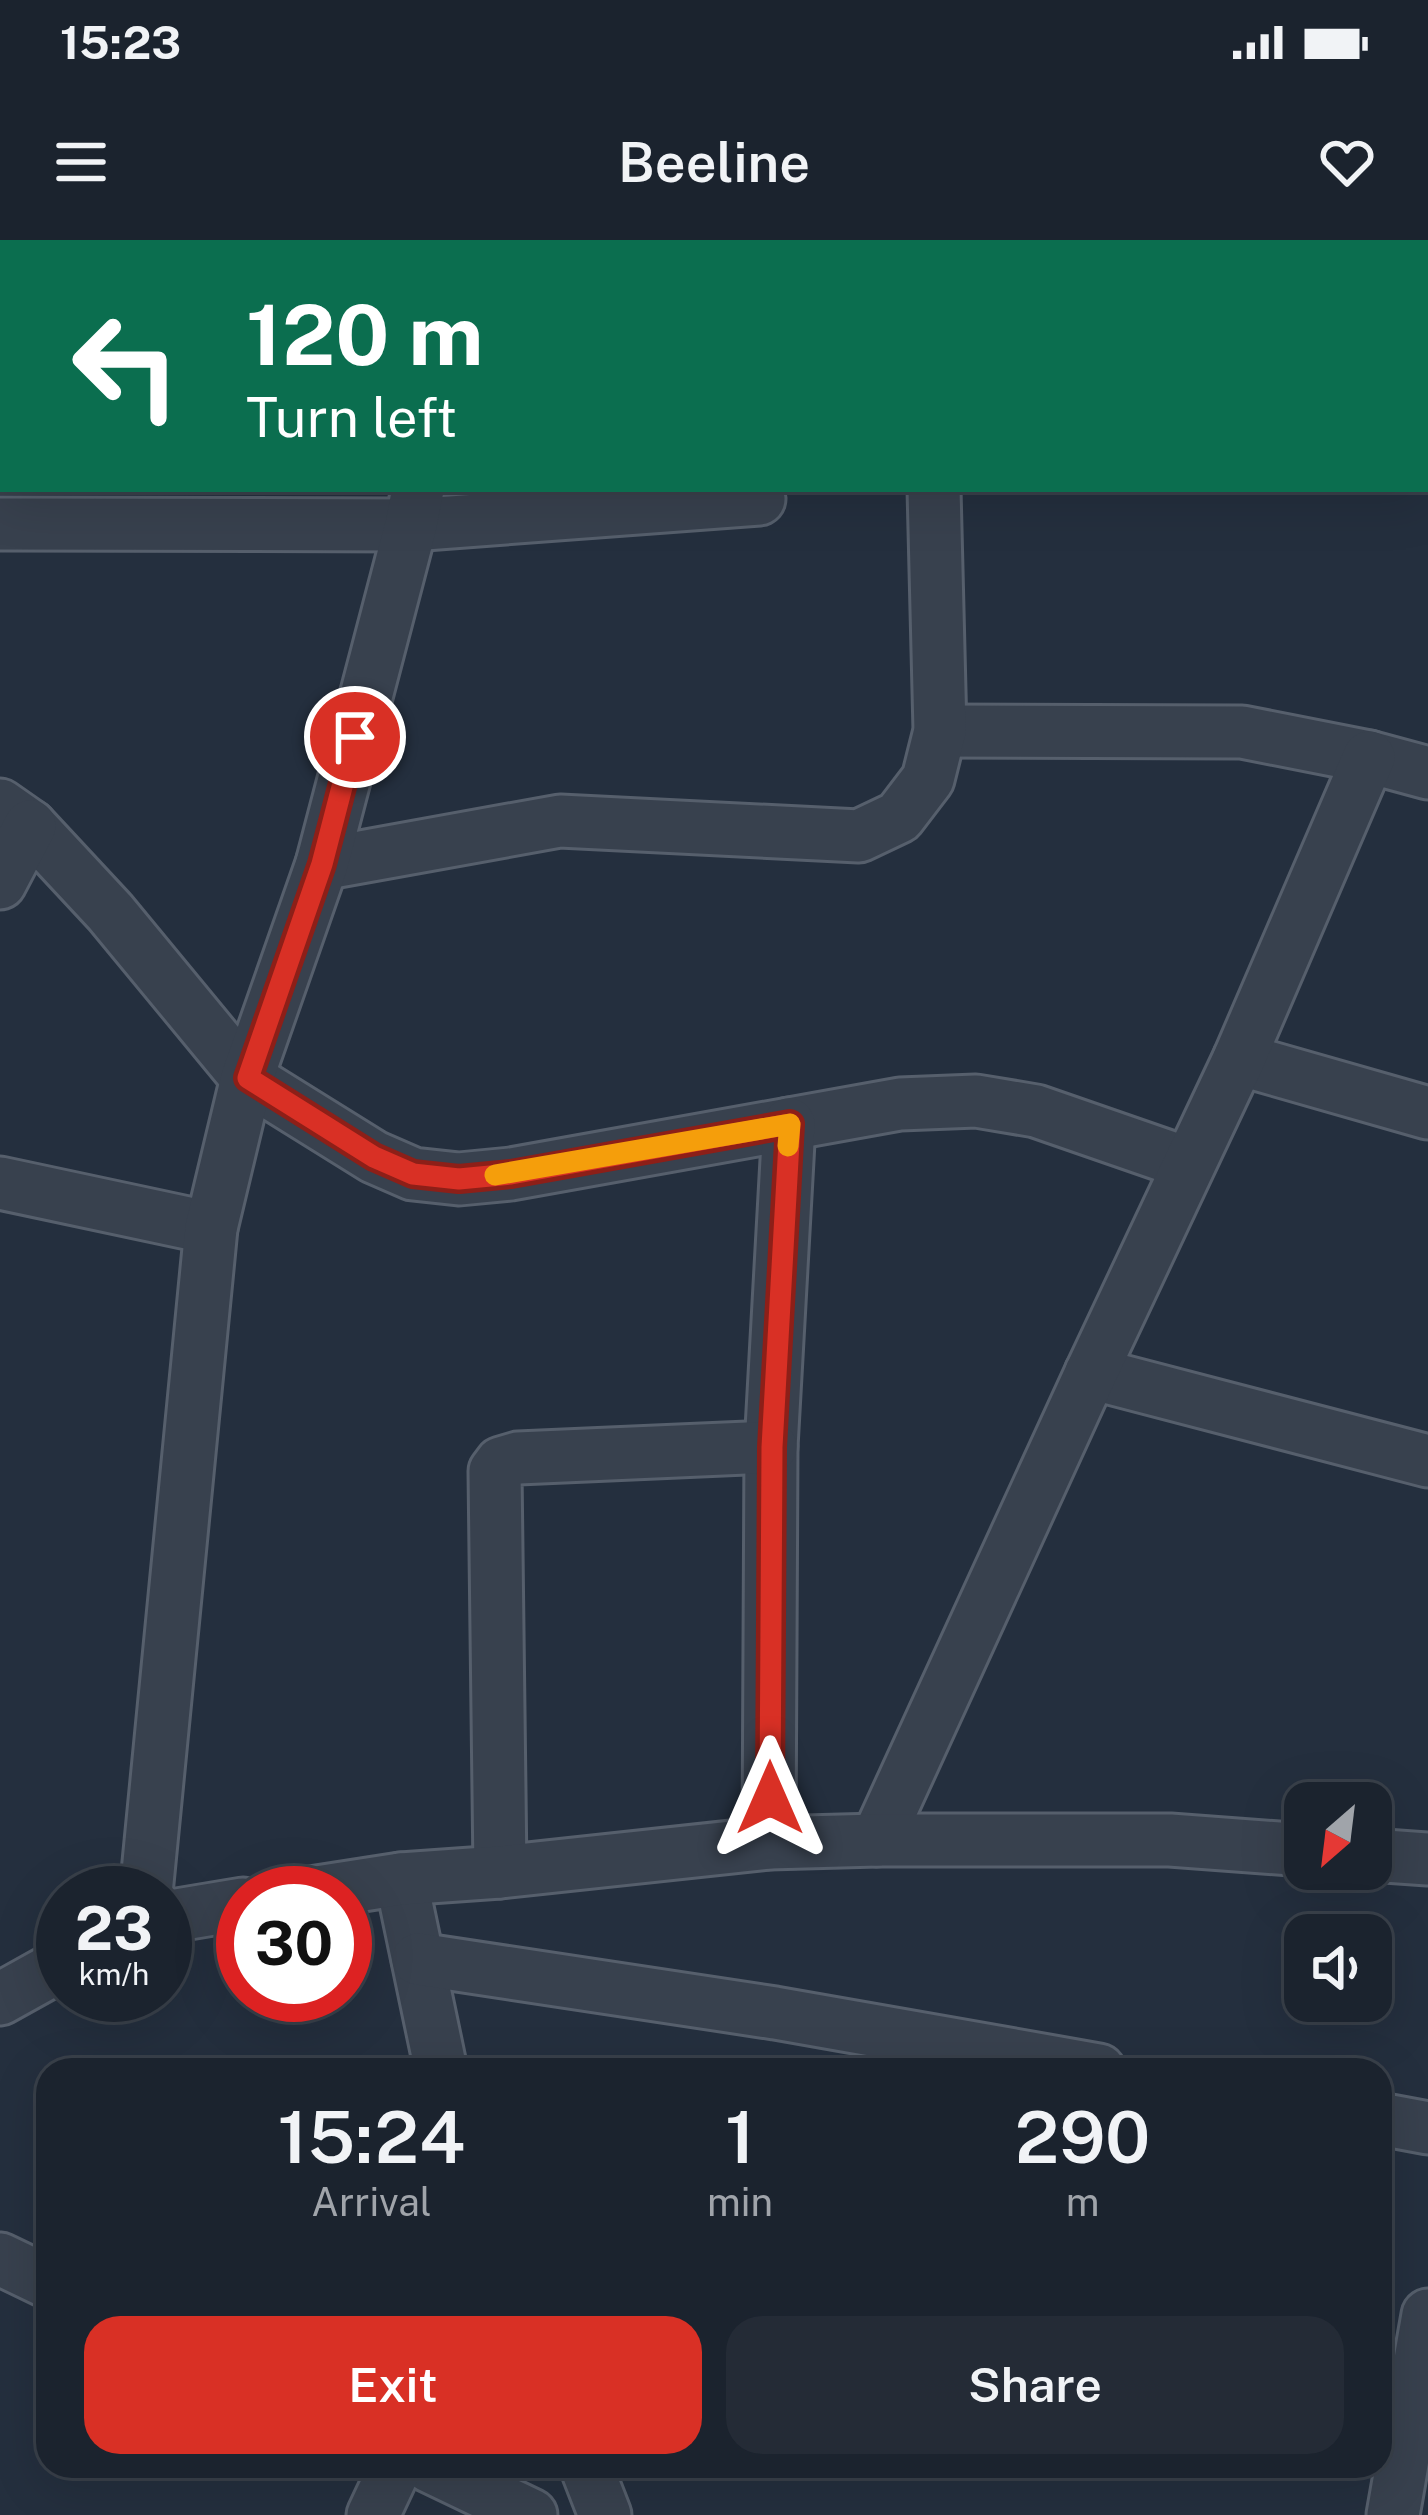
<!DOCTYPE html>
<style>
:root{--surface:#1b232e;--page:#242b36;--text:#f1f3f6;--muted:#a0a4aa;--line:#39404a;--accent:#d93025}
body{margin:0;font-family:"Public Sans",sans-serif;background:var(--page);color:var(--text);height:100vh;display:flex;flex-direction:column;font-size:45px;white-space:nowrap}
*{box-sizing:border-box;margin:0}
p{font-size:39px;color:var(--muted)}
.icon{flex:none;width:66px;height:66px;fill:none;stroke:currentColor;stroke-width:2;stroke-linecap:round;stroke-linejoin:round}
.map{position:relative;flex:1;overflow:hidden}
.drawer{position:absolute;left:36px;top:1818px;width:1356px;height:420px;display:flex;flex-direction:column;background:var(--surface);border-radius:36px;box-shadow:0 12px 48px #0002,0 0 0 3px var(--line)}
.drawer>*{flex:none}
.guide{position:absolute;left:0px;top:0px;width:1428px;height:252px;box-shadow:0 12px 48px #0002,0 0 0 3px var(--line);background:#0b6e4f;color:#fff;overflow:hidden}
.needle{width:78px;rotate:208deg}
.tools{position:absolute;left:1284px;top:1542px;display:grid;gap:24px}
.tools a{display:grid;place-items:center;width:108px;height:108px;border-radius:24px;background:var(--surface);box-shadow:0 12px 48px #0002,0 0 0 3px var(--line);font-size:60px}
.speed{position:absolute;left:36px;top:1626px;display:flex;gap:24px;font-size:60px;font-weight:700;text-align:center}
.speed>*{display:grid;place-content:center;width:156px;height:156px;border-radius:50%;background:var(--surface);box-shadow:0 12px 48px #0002,0 0 0 3px var(--line);line-height:1}
.speed small{font-size:30px;font-weight:400}
.speed .limit{border:18px solid #d22;background:#fff;color:#111}
.pin{position:absolute;display:grid;place-items:center;width:102px;height:102px;color:#fff;margin:-51px;border:6px solid #fff;border-radius:50%;box-shadow:0 3px 12px #0007}
.me{position:absolute;width:132px;margin:-66px;rotate:0deg;stroke-linejoin:round;filter:drop-shadow(0 0 9px #0008)}
.turn{display:flex;align-items:center;gap:42px;height:252px;padding:0 48px;font-size:54px}
.turn .icon{width:156px;height:156px;stroke-width:2.5}
.turn b{display:block;font-size:84px;line-height:102px}
.eta{display:flex;justify-content:space-evenly;align-items:center;height:204px;text-align:center}
.eta b{font-size:72px;font-weight:600;line-height:84px}
.primary-button{display:flex;gap:24px;margin-top:auto;padding:24px 48px}
.primary-button a{flex:1;height:138px;border-radius:36px;background:var(--accent);color:#fff;font-size:48px;font-weight:600;line-height:138px;text-align:center}
.primary-button a+a{background:var(--page);color:var(--text)}
.status{display:flex;justify-content:space-between;align-items:center;height:84px;padding:0 60px;background:var(--surface);direction:ltr}
.status svg{height:33px;fill:currentColor}
header{display:flex;justify-content:space-between;align-items:center;height:156px;padding:0 48px;background:var(--surface);font-size:54px;font-weight:600}
.map>svg:first-child{display:block}
.lines{fill:none;stroke-linecap:round;stroke-linejoin:round}
.minor-casing{stroke:#565f6c;stroke-width:57}
.minor{stroke:#38414e;stroke-width:51}
.route-casing{stroke:#8d1f18;stroke-width:30}
.route{stroke:#d93025;stroke-width:21}
.slow{stroke:#f59e0b;stroke-width:21}
</style>
<div class="status"><b>15:23</b><svg viewBox="0 0 49 12"><path d="M0 12V9h3v3zM5 12V6h3v6zM10 12V3h3v9zM15 12V0h3v12zM26 1h20v11H26zM47 4h2v5h-2z"/></svg></div>
<header><svg class="icon" aria-label="menu" viewBox="0 0 24 24"><path d="M4 6h16M4 12h16M4 18h16"/></svg>Beeline<svg class="icon" aria-label="heart" viewBox="0 0 24 24"><path d="M12 20l-8-8c-3-5 5-10 8-4 3-6 11-1 8 4z"/></svg></header>
<div class="map">
<svg width="1428" height="2275" viewBox="0 0 1428 2275">
<rect width="100%" height="100%" fill="#242f3e"/>
<g class="lines">
<defs>
<g id="minor">
<polyline points="919,0 920,3"/>
<polyline points="148,3 154,0"/>
<polyline points="484,3 486,0"/>
<polyline points="0,66 3,66"/>
<polyline points="1425,200 1428,200"/>
<polyline points="0,284 411,285 759,259"/>
<polyline points="940,491 1242,492 1369,517 1428,533"/>
<polyline points="0,565 30,586 110,672 247,838 374,917 413,934 459,939 511,934 900,864 976,861 1036,871 1189,924"/>
<polyline points="322,624 560,581 859,596 899,577 928,539 940,491 934,249"/>
<polyline points="0,643 30,586"/>
<polyline points="1239,819 1428,873"/>
<polyline points="0,943 211,988"/>
<polyline points="1091,1133 1428,1221"/>
<polyline points="877,1600 1091,1133 1239,819 1369,517"/>
<polyline points="769,1603 771,1207 789,884"/>
<polyline points="1371,1615 1428,1619"/>
<polyline points="500,1632 495,1231 501,1223 518,1218 771,1207"/>
<polyline points="401,1639 441,1830"/>
<polyline points="146,1653 211,988 247,838 322,624 411,285 418,249"/>
<polyline points="311,1653 401,1639 500,1632 769,1603 877,1600 1170,1600 1305,1610"/>
<polyline points="165,1677 243,1664"/>
<polyline points="418,1719 775,1773 1099,1830"/>
<polyline points="0,1759 63,1724"/>
<polyline points="1380,1879 1428,1888"/>
<polyline points="0,2019 48,2042"/>
<polyline points="429,2226 531,2275"/>
<polyline points="586,2226 605,2275"/>
<polyline points="373,2275 396,2226"/>
<polyline points="1393,2275 1428,2075"/>
</g>
</defs>
<use href="#minor" class="minor-casing"/>
<use href="#minor" class="minor"/>
</g>
<g class="lines">
<defs>
<polyline id="route" points="355,497 322,624 248,838 374,917 413,934 459,939 511,934 790,884 772,1207 770,1558"/>
</defs>
<use href="#route" class="route-casing"/>
<use href="#route" class="route"/>
<polyline class="slow" points="495,935 790,884 788,906"/>
</g>
</svg>
<div class="tools">
<a><svg class="needle" viewBox="-14 -14 28 28"><path d="M0-13l5 13h-10z" fill="#e53935"/><path d="M0 13l5-13h-10z" fill="#a0a4aa"/></svg></a>
<a><svg class="icon" aria-label="sound" viewBox="0 0 24 24"><path d="M4 9h4l5-4v14l-5-4H4zM17 9q2 3 0 6"/></svg></a>
</div>
<div class="speed"><div>23<small>km/h</small></div><div class="limit">30</div></div>
<div class="pin" style="left:355px;top:497px;background:#d93025"><svg class="icon" aria-label="arrive" viewBox="0 0 24 24"><path d="M6 21V4h12l-3 4 3 4H6"/></svg></div>
<svg class="me" style="left:770px;top:1558px" viewBox="-20 -20 40 40"><path d="M0-17L14 15 0 8-14 15z" fill="#d93025" stroke="#fff" stroke-width="4"/></svg>
<div class="guide">
<div class="turn"><svg class="icon" aria-label="left" viewBox="0 0 24 24"><path d="M17 20v-9H6M10 6l-5 5 5 5"/></svg><div><b>120 m</b>Turn left</div></div>
</div>
<section class="drawer">
<div class="eta">
<div><b>15:24</b><p>Arrival</p></div>
<div><b>1</b><p>min</p></div>
<div><b>290</b><p>m</p></div>
</div>
<div class="primary-button"><a>Exit</a><a>Share</a></div>
</section>
</div>
